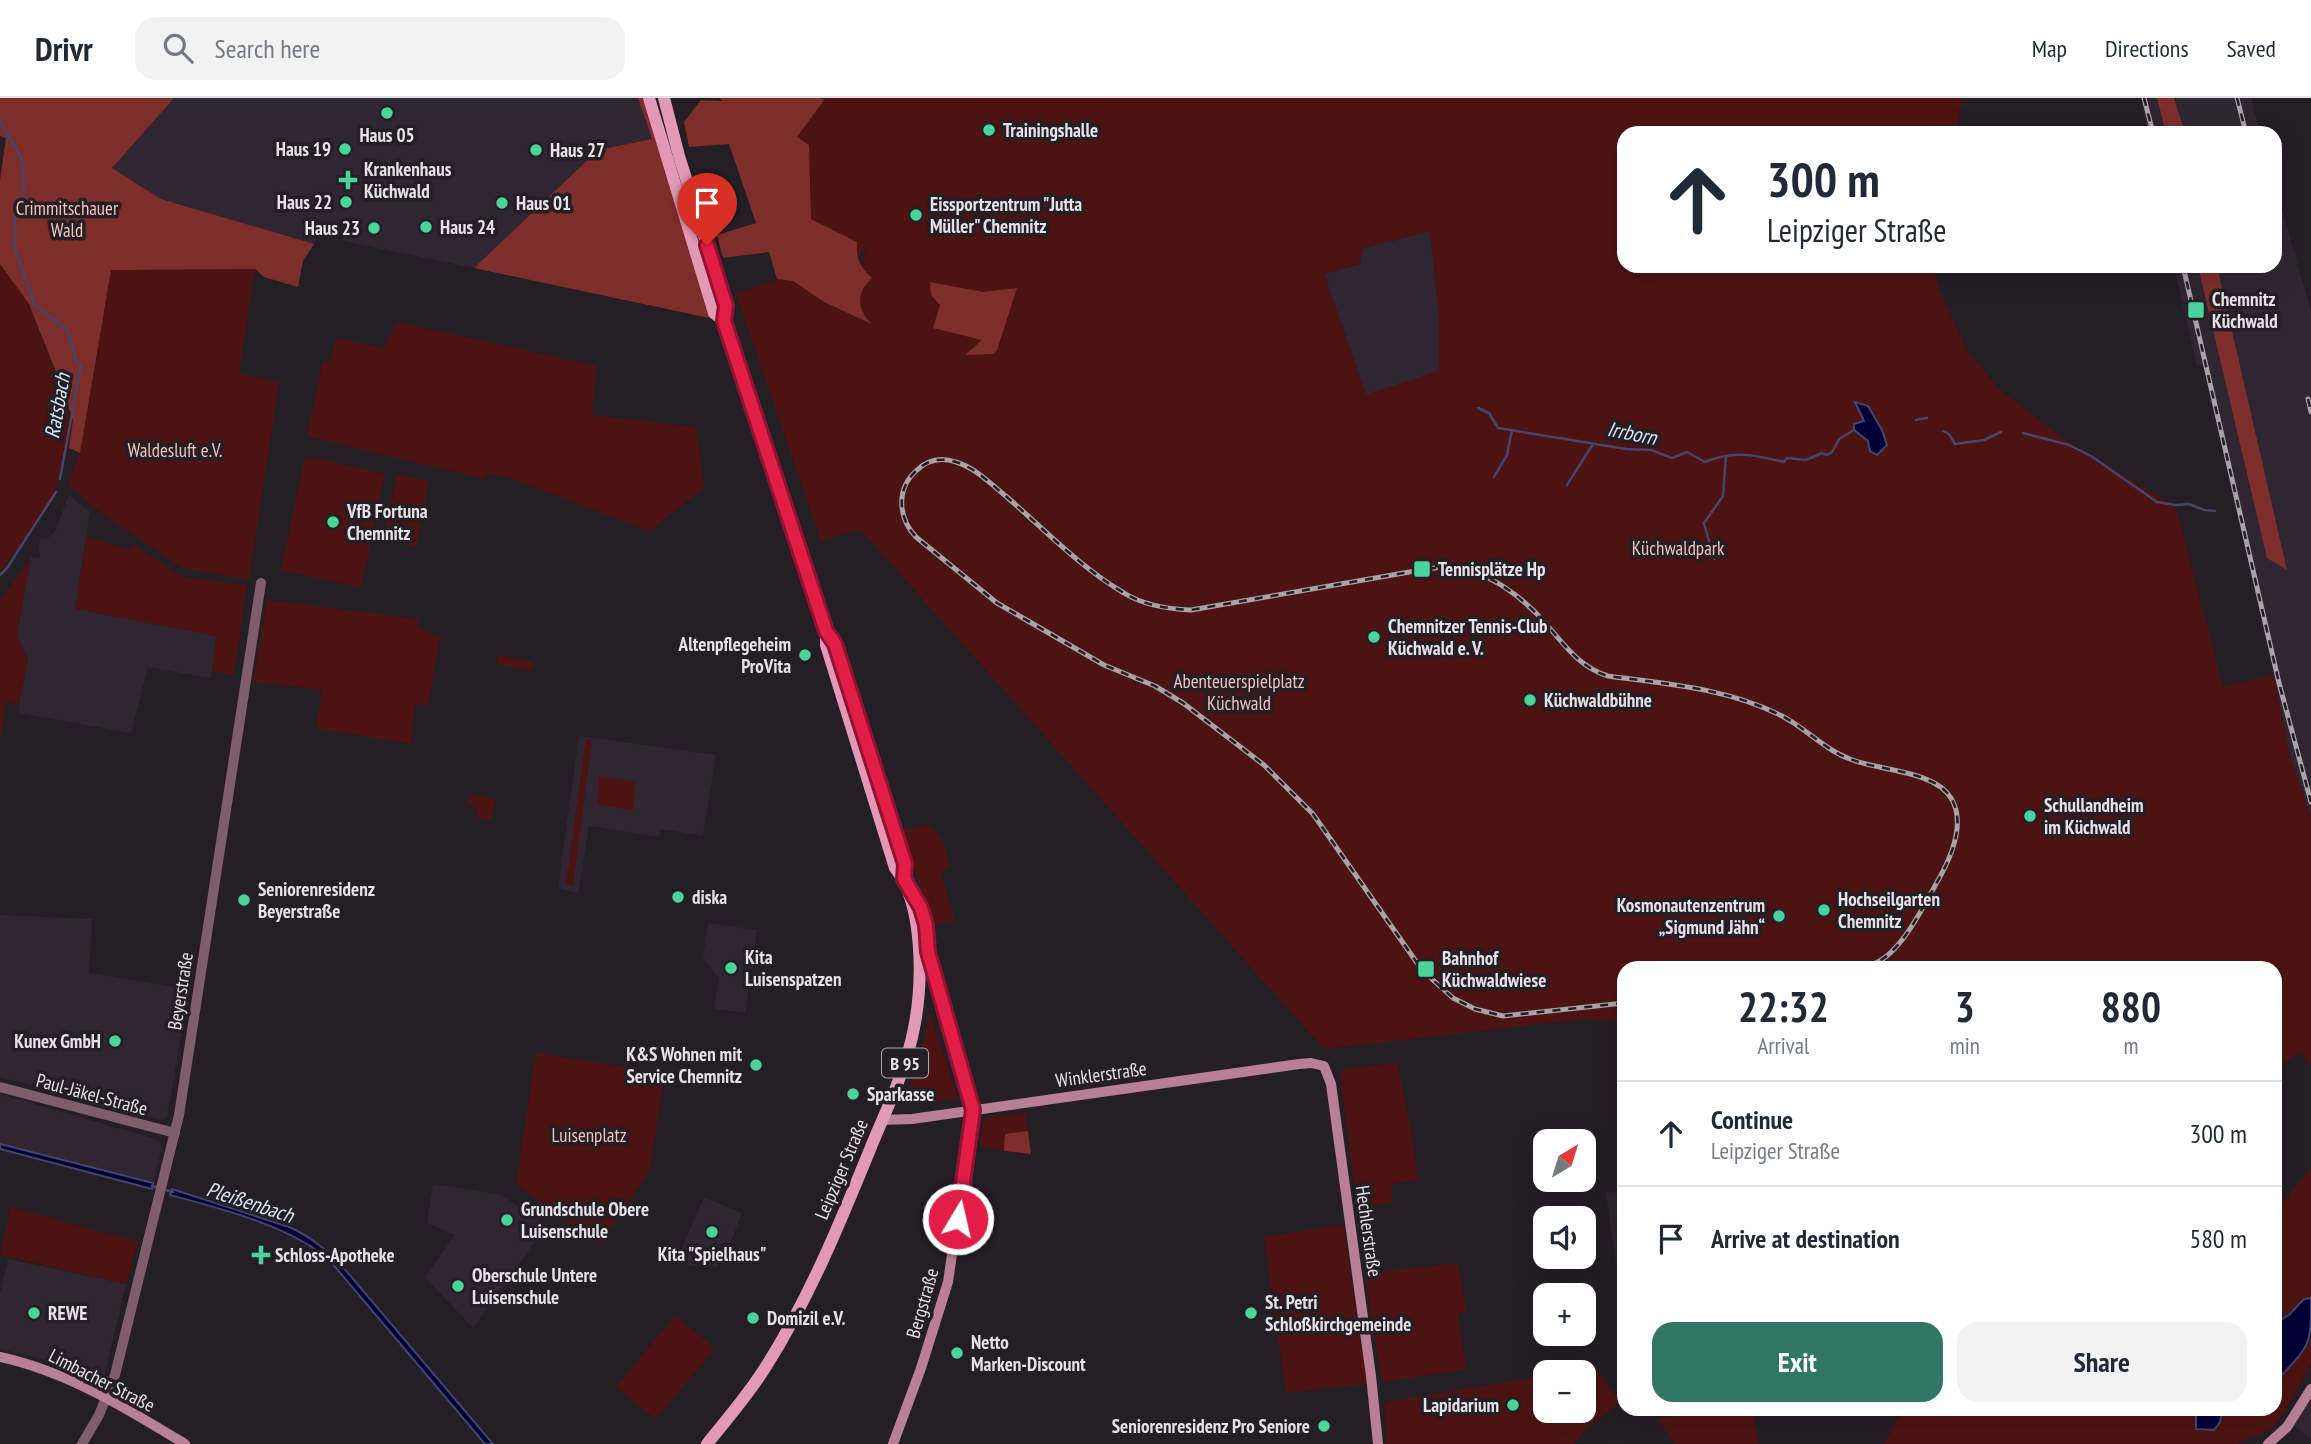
<!DOCTYPE html>
<meta charset="utf-8">
<style>
:root{--surface:#fff;--page:#f2f2f3;--text:#1f2937;--muted:#747a83;--line:#e0e1e3;--accent:#327664}
body{margin:0;font-family:"PT Sans Narrow",sans-serif;background:var(--page);color:var(--text);height:100vh;display:flex;flex-direction:column;font-size:26px;white-space:nowrap}
*{box-sizing:border-box;margin:0}
p{font-size:23px;color:var(--muted)}
.icon{flex:none;width:38px;height:38px;fill:none;stroke:currentColor;stroke-width:2;stroke-linecap:round;stroke-linejoin:round}
.map{position:relative;flex:1;overflow:hidden}
.side{position:absolute;left:1617px;top:863px;width:665px;height:455px;display:flex;flex-direction:column;background:var(--surface);border-radius:21px;box-shadow:0 7px 28px #0002}
.side>*{flex:none}
.guide{position:absolute;left:1617px;top:28px;width:665px;height:147px;border-radius:21px;box-shadow:0 7px 28px #0002;background:#fff;color:var(--text);overflow:hidden}
.needle{width:46px;rotate:38deg}
.fabs{position:absolute;left:1533px;top:1031px;display:grid;gap:14px}
.fabs a{display:grid;place-items:center;width:63px;height:63px;border-radius:14px;background:var(--surface);box-shadow:0 7px 28px #0002;font-size:35px}
.pin{position:absolute;display:grid;place-items:center;width:60px;height:60px;color:#fff;margin:-72px -30px;border-radius:50% 50% 50% 0;rotate:-45deg;box-shadow:0 0 7px #0007}
.pin .icon{rotate:45deg}
.me{position:absolute;width:77px;margin:-38px;rotate:9deg;stroke-linejoin:round;filter:drop-shadow(0 0 5px #0008)}
.turn{display:flex;align-items:center;gap:24px;height:147px;padding:0 35px;font-size:32px}
.turn .icon{width:91px;height:91px;stroke-width:2.5}
.turn b{display:block;font-size:49px;line-height:60px}
.eta{display:flex;justify-content:space-evenly;align-items:center;height:119px;text-align:center}
.eta b{font-size:42px;font-weight:800;line-height:49px}
.cta{display:flex;gap:14px;margin-top:auto;padding:14px 35px}
.cta a{flex:1;height:80px;border-radius:21px;background:var(--accent);color:#fff;font-size:28px;font-weight:800;line-height:80px;text-align:center}
.cta a+a{background:var(--page);color:var(--text)}
ul{padding:0;list-style:none}
li{display:flex;align-items:center;gap:21px;height:105px;padding:0 35px;border-top:2px solid var(--line)}
li div{flex:1}
li b{display:block;font-size:26px}
li em{font-style:normal}
header{display:flex;align-items:center;gap:42px;box-sizing:border-box;height:98px;padding:0 35px;background:var(--surface);border-bottom:2px solid var(--line)}
header strong{font-size:33px}
nav{display:flex;gap:38px;margin-inline-start:auto;font-size:24px}
.search{width:490px;height:63px;background:var(--page);display:flex;align-items:center;gap:18px;box-sizing:border-box;padding:0 24px;border-radius:21px;color:var(--muted);font-size:26px}
.map>svg:first-child{display:block}
.built{fill:#302632}
.green{fill:#4d1312;fill-rule:evenodd}
.forest{fill:#7e2e2a}
.water{fill:#000037;stroke:#45446c;stroke-width:2}
.lines{fill:none;stroke-linecap:round;stroke-linejoin:round}
.stream{stroke:#45446c;stroke-width:2.5}
.tertiary{stroke:#805d6b;stroke-width:10}
.secondary{stroke:#b87f95;stroke-width:10}
.primary{stroke:#e399b6;stroke-width:12}
.rail-casing{stroke:#a7a3a8;stroke-width:5}
.rail{stroke:#241e25;stroke-width:2.5;stroke-dasharray:8;stroke-linecap:butt}
.route-casing{stroke:#92132f;stroke-width:18}
.route{stroke:#e11d48;stroke-width:12}
.poi-dot{fill:#4ad49c;stroke:#241e25;stroke-width:2.5}
.labels{text-anchor:middle;dominant-baseline:central;stroke-width:7;stroke-linejoin:round;paint-order:stroke}
.shield{fill:#241e25;stroke:#aba6ac;stroke-width:2}
.shield-label{font-size:18px;font-weight:bold;fill:#e5e1e6}
.poi-label{font-size:19px;font-weight:bold;fill:#e5e1e6;stroke:#241e25;text-anchor:start}
.park-label{font-size:19px;fill:#f3c2bc;stroke:#241e25}
.street-label{font-size:19px;fill:#e5e1e6;stroke:#241e25}
.water-label{font-size:21px;font-style:italic;fill:#d8e4f7;stroke:#241e25}
</style>
<header>
<strong>Drivr</strong>
<div class="search"><svg class="icon" aria-label="search" viewBox="0 0 24 24"><circle cx="10" cy="10" r="6"/><path d="M15 15l6 6"/></svg>Search here</div>
<nav><a>Map</a><a>Directions</a><a>Saved</a></nav>
</header>
<div class="map">
<svg width="2311" height="1346" viewBox="0 0 2311 1346">
<rect width="100%" height="100%" fill="#241e25"/>
<g class="built">
<polygon points="174,0 638,0 652,41 598,52 474,170 343,143 342,139 337,135 325,132 319,134 314,146 161,101 111,70"/>
<polygon points="2140,0 2251,0 2260,35 2148,35"/>
<polygon points="2275,87 2311,214 2311,719 2290,658 2274,577 2203,267 2197,268 2174,168 2275,168"/>
<polygon points="1430,133 1439,216 1439,273 1366,297 1324,176 1360,166 1362,151"/>
<polygon points="69,397 90,414 75,511 217,538 211,580 148,569 131,635 20,615 19,606 28,562 17,537 31,459 40,460 40,453 38,453 40,440 47,441 55,433"/>
<polygon points="579,638 716,657 703,738 661,731 659,739 589,728 578,795 558,790"/>
<polygon points="0,817 92,821 89,875 189,891 167,1019 163,1022 0,979"/>
<polygon points="708,825 757,832 745,915 714,911 719,881 703,859"/>
<polygon points="0,996 152,1040 160,1045 162,1050 153,1085 0,1046"/>
<polygon points="433,1086 502,1097 546,1128 473,1230 425,1179 455,1137 427,1125"/>
<polygon points="1624,1093 1624,1200 1621,1200 1606,1095"/>
<polygon points="704,1099 742,1115 724,1161 715,1170 702,1161 696,1168 690,1168 676,1160 684,1146"/>
<polygon points="8,1161 126,1186 104,1279 95,1283 50,1263 0,1251 0,1196"/>
<polygon points="2311,1296 2311,1341 2292,1327"/>
</g>
<g class="green">
<path d="M820,0h1142l-6,35h-332v133h312l1,19 30,65 32,39 65,50 112,68 47,180 51,-12 16,81 21,61v249l-11,-14 -25,16v-100h-651v53l-40,-2 -260,30 -464,-520 -39,12 -85,-247 41,-15 16,2 54,32 19,-61 -4,-2 -3,6 -3,-1 -56,-25 -3,-93 27,-37zM1430,133l9,83v57l-73,24 -42,-121 36,-10 2,-15z"/>
<polygon points="0,166 29,206 73,322 69,350 56,390 44,413 0,474"/>
<polygon points="255,171 239,275 279,285 249,482 182,470 93,409 68,386 80,354 111,172"/>
<polygon points="397,224 597,268 592,317 696,329 704,390 649,433 508,379 486,375 484,381 307,338 323,263 330,264 336,240 384,250"/>
<polygon points="305,358 385,376 361,490 281,472"/>
<polygon points="397,377 429,383 416,449 395,445 385,433"/>
<polygon points="87,438 128,452 132,449 131,445 183,479 247,487 234,577 212,573 216,538 75,511"/>
<polygon points="31,459 17,537 28,562 19,606 5,604 0,648 0,503"/>
<polygon points="267,502 418,521 419,530 440,539 428,608 415,605 411,646 316,630 322,592 253,584"/>
<polygon points="498,557 533,564 532,573 496,566"/>
<polygon points="586,641 592,641 573,788 566,786"/>
<polygon points="599,678 636,684 633,712 597,707"/>
<polygon points="473,696 496,702 491,723 476,719 478,710 472,708 468,703"/>
<path d="M927,726c14,10 22,27 22,44l-8,6 14,46 -21,5 -3,-2 -28,-92z"/>
<polygon points="930,914 958,1001 904,1006 918,967"/>
<polygon points="536,955 665,975 649,1074 600,1147 516,1086"/>
<polygon points="1397,965 1411,1031 1418,1082 1391,1086 1393,1105 1357,1110 1340,976 1344,971"/>
<polygon points="1026,1014 1028,1033 1005,1036 1004,1053 979,1048 984,1021"/>
<path d="M2311,1070v130c-10,1 -24,18 -36,25v-112z"/>
<polygon points="11,1109 138,1144 126,1186 0,1157"/>
<polygon points="1343,1127 1367,1286 1286,1295 1264,1139"/>
<polygon points="1457,1165 1467,1214 1458,1216 1466,1271 1385,1284 1381,1279 1365,1176"/>
<polygon points="675,1218 715,1250 656,1321 616,1289"/>
<polygon points="2311,1243 2311,1266 2283,1316 2272,1330 2237,1346 1884,1346 1903,1311 2200,1311 2196,1317 2220,1324 2222,1314 2227,1311 2275,1311 2275,1281 2279,1280 2300,1259"/>
<polygon points="1596,1270 1620,1304 1584,1333 1574,1346 1386,1346 1385,1304 1545,1278 1545,1312 1584,1312 1584,1274 1571,1274"/>
<polygon points="1753,1311 1758,1346 1675,1346 1657,1320"/>
</g>
<g class="forest">
<polygon points="0,0 174,0 112,70 161,101 314,146 303,163 298,189 264,179 255,171 111,172 80,355 69,350 73,322 56,274 29,206 0,166 0,82 6,40 0,38"/>
<polygon points="638,0 645,0 714,221 474,170 598,52 652,41"/>
<path d="M720,0h100l4,2 -27,37 12,8 2,74 46,23c-1,17 3,25 15,36 -16,14 -16,31 0,46l-48,-22 -31,-21 -16,-2 -8,-27 -46,6 -6,-23 39,-12 -27,-79 -40,3 -5,-25 17,-22 21,1z"/>
<polygon points="2157,0 2174,0 2185,35 2166,35"/>
<polygon points="2198,168 2217,168 2287,472 2267,460"/>
<polygon points="930,184 983,194 1017,190 997,252 993,256 965,257 982,242 933,230 940,207 931,197"/>
<polygon points="1028,1033 1031,1056 1004,1053 1005,1036"/>
</g>
<g class="water">
<polygon points="1855,304 1868,308 1882,332 1887,347 1877,357 1870,353 1868,343 1854,332 1854,326 1864,323"/>
<polygon points="0,1046 153,1085 152,1091 0,1051"/>
<path d="M172,1091l117,38c19,8 33,20 48,33l156,184h-8l-154,-182c-36,-35 -112,-54 -161,-67z"/>
<path d="M2311,1200c0,47 0,46 -32,80l-4,1v-56l14,-8 15,-16z"/>
<polygon points="2200,1311 2227,1311 2222,1314 2220,1324 2214,1332 2196,1331 2196,1317"/>
</g>
<g class="lines">
<g class="stream">
<polyline points="0,23 22,61 25,114 15,117 15,152 35,207 68,233 76,264 81,267 60,381"/>
<path d="M1478,310l11,5 9,15 128,21 25,1 21,8 15,-6 18,10c29,-12 50,-7 79,0l3,-4 19,2 16,-7 5,2 5,-3 7,-13 15,-9"/>
<polyline points="1916,322 1927,320"/>
<polyline points="1943,333 1949,336 1955,346 1984,342 2001,334"/>
<polyline points="2023,335 2069,347 2091,358 2157,404 2176,407 2189,406 2204,412 2215,413"/>
<polyline points="1494,379 1507,357 1512,332"/>
<polyline points="1567,387 1593,346"/>
<polyline points="1714,461 1704,425 1723,398 1726,358"/>
<polyline points="0,477 7,470 56,394"/>
<polyline points="152,1088 173,1094"/>
</g>
<g class="tertiary">
<polyline points="0,989 175,1035"/>
<polyline points="82,1346 99,1317 115,1277 179,1017 261,485"/>
</g>
<g class="secondary">
<polyline points="882,1022 912,1021 1299,966 1311,965 1324,968 1331,986 1371,1278 1378,1346"/>
<path d="M0,1259c68,15 126,51 185,87"/>
<polyline points="893,1346 921,1270 948,1184 973,1012 928,854 926,827 921,810 910,791"/>
<polyline points="2268,1346 2287,1329 2311,1291"/>
</g>
<g class="primary">
<polyline points="649,0 714,215 724,223 826,532 836,546 901,753 905,766 904,781"/>
<polyline points="664,0 679,58 726,208 724,223"/>
<path d="M707,1346c20,-25 41,-49 58,-76 44,-69 75,-145 106,-221 16,-39 35,-77 43,-119 9,-45 10,-124 -19,-160l-69,-223v-15"/>
</g>
<defs>
<g id="rail">
<polyline points="2144,0 2153,35"/>
<polyline points="2237,0 2246,35"/>
<polyline points="2183,168 2279,585 2311,704"/>
<polyline points="2308,301 2311,314"/>
<path d="M1624,905l-121,13 -28,-7 -22,-11 -31,-28 -109,-156 -49,-49 -81,-62 -28,-17 -51,-21 -107,-62 -81,-66c-18,-19 -20,-48 0,-66 11,-11 25,-14 40,-9 20,6 36,23 52,36 38,33 72,69 116,95 19,12 44,16 67,17l230,-40c10,-1 21,-4 32,-3 36,4 72,32 94,58 18,21 34,43 61,51 59,8 116,12 170,38 26,12 45,35 72,45 29,12 84,11 101,39 16,26 -1,62 -15,86 -12,22 -33,63 -55,76 -6,4 -13,6 -20,8"/>
</g>
</defs>
<use href="#rail" class="rail-casing"/>
<use href="#rail" class="rail"/>
</g>
<g class="lines">
<defs>
<polyline id="route" points="707,147 726,208 724,223 826,533 835,546 905,766 904,781 921,810 926,827 928,854 973,1012 958,1121"/>
</defs>
<use href="#route" class="route-casing"/>
<use href="#route" class="route"/>
</g>
<g class="poi-dot">
<circle cx="387" cy="15" r="7"/>
<circle cx="989" cy="32" r="7"/>
<circle cx="345" cy="51" r="7"/>
<circle cx="536" cy="52" r="7"/>
<path d="M344.5 71.5h7v7h7v7h-7v7h-7v-7h-7v-7h7z"/>
<circle cx="346" cy="104" r="7"/>
<circle cx="502" cy="105" r="7"/>
<circle cx="916" cy="117" r="7"/>
<circle cx="426" cy="129" r="7"/>
<circle cx="374" cy="130" r="7"/>
<rect x="2187" y="203" width="18" height="18" rx="3.5"/>
<circle cx="333" cy="424" r="7"/>
<rect x="1413" y="462" width="18" height="18" rx="3.5"/>
<circle cx="1374" cy="539" r="7"/>
<circle cx="805" cy="557" r="7"/>
<circle cx="1530" cy="602" r="7"/>
<circle cx="2030" cy="718" r="7"/>
<circle cx="678" cy="799" r="7"/>
<circle cx="244" cy="802" r="7"/>
<circle cx="1824" cy="812" r="7"/>
<circle cx="1779" cy="818" r="7"/>
<circle cx="731" cy="870" r="7"/>
<rect x="1417" y="862" width="18" height="18" rx="3.5"/>
<circle cx="115" cy="943" r="7"/>
<circle cx="756" cy="967" r="7"/>
<circle cx="853" cy="996" r="7"/>
<circle cx="507" cy="1122" r="7"/>
<circle cx="712" cy="1134" r="7"/>
<path d="M257.5 1146.5h7v7h7v7h-7v7h-7v-7h-7v-7h7z"/>
<circle cx="458" cy="1188" r="7"/>
<circle cx="34" cy="1215" r="7"/>
<circle cx="1251" cy="1215" r="7"/>
<circle cx="753" cy="1220" r="7"/>
<circle cx="957" cy="1255" r="7"/>
<circle cx="1513" cy="1307" r="7"/>
<circle cx="1324" cy="1328" r="7"/>
</g>
<g class="labels">
<rect class="shield" x="882" y="950.5" width="46" height="29" rx="5"/>
<g class="shield-label">
<text x="905" y="965">B 95</text>
</g>
<g class="poi-label">
<text x="1003" y="32">Trainingshalle</text>
<text x="387" y="37" text-anchor="middle">Haus 05</text>
<text x="331" y="51" text-anchor="end">Haus 19</text>
<text x="550" y="52">Haus 27</text>
<text x="364" y="71">Krankenhaus<tspan x="364" dy="22">Küchwald</tspan></text>
<text x="332" y="104" text-anchor="end">Haus 22</text>
<text x="516" y="105">Haus 01</text>
<text x="930" y="106">Eissportzentrum "Jutta<tspan x="930" dy="22">Müller" Chemnitz</tspan></text>
<text x="440" y="129">Haus 24</text>
<text x="360" y="130" text-anchor="end">Haus 23</text>
<text x="2212" y="201">Chemnitz<tspan x="2212" dy="22">Küchwald</tspan></text>
<text x="347" y="413">VfB Fortuna<tspan x="347" dy="22">Chemnitz</tspan></text>
<text x="1438" y="471">Tennisplätze Hp</text>
<text x="1388" y="528">Chemnitzer Tennis-Club<tspan x="1388" dy="22">Küchwald e. V.</tspan></text>
<text x="791" y="546" text-anchor="end">Altenpflegeheim<tspan x="791" dy="22">ProVita</tspan></text>
<text x="1544" y="602">Küchwaldbühne</text>
<text x="2044" y="707">Schullandheim<tspan x="2044" dy="22">im Küchwald</tspan></text>
<text x="258" y="791">Seniorenresidenz<tspan x="258" dy="22">Beyerstraße</tspan></text>
<text x="692" y="799">diska</text>
<text x="1838" y="801">Hochseilgarten<tspan x="1838" dy="22">Chemnitz</tspan></text>
<text x="1765" y="807" text-anchor="end">Kosmonautenzentrum<tspan x="1765" dy="22">„Sigmund Jähn“</tspan></text>
<text x="745" y="859">Kita<tspan x="745" dy="22">Luisenspatzen</tspan></text>
<text x="1442" y="860">Bahnhof<tspan x="1442" dy="22">Küchwaldwiese</tspan></text>
<text x="101" y="943" text-anchor="end">Kunex GmbH</text>
<text x="742" y="956" text-anchor="end">K&amp;S Wohnen mit<tspan x="742" dy="22">Service Chemnitz</tspan></text>
<text x="867" y="996">Sparkasse</text>
<text x="521" y="1111">Grundschule Obere<tspan x="521" dy="22">Luisenschule</tspan></text>
<text x="712" y="1156" text-anchor="middle">Kita "Spielhaus"</text>
<text x="275" y="1157">Schloss-Apotheke</text>
<text x="472" y="1177">Oberschule Untere<tspan x="472" dy="22">Luisenschule</tspan></text>
<text x="1265" y="1204">St. Petri<tspan x="1265" dy="22">Schloßkirchgemeinde</tspan></text>
<text x="48" y="1215">REWE</text>
<text x="767" y="1220">Domizil e.V.</text>
<text x="971" y="1244">Netto<tspan x="971" dy="22">Marken-Discount</tspan></text>
<text x="1499" y="1307" text-anchor="end">Lapidarium</text>
<text x="1310" y="1328" text-anchor="end">Seniorenresidenz Pro Seniore</text>
</g>
<g class="park-label">
<text x="67" y="110">Crimmitschauer<tspan x="67" dy="22">Wald</tspan></text>
<text x="175" y="352">Waldesluft e.V.</text>
<text x="1678" y="450">Küchwaldpark</text>
<text x="1239" y="583">Abenteuerspielplatz<tspan x="1239" dy="22">Küchwald</tspan></text>
<text x="589" y="1037">Luisenplatz</text>
</g>
<g class="street-label">
<text transform="translate(180 893) rotate(-81)">Beyerstraße</text>
<text transform="translate(1101 976) rotate(-8)">Winklerstraße</text>
<text transform="translate(92 996) rotate(15)">Paul-Jäkel-Straße</text>
<text transform="translate(841 1071) rotate(-67)">Leipziger Straße</text>
<text transform="translate(1369 1133) rotate(82)">Hechlerstraße</text>
<text transform="translate(922 1205) rotate(-74)">Bergstraße</text>
<text transform="translate(102 1282) rotate(27)">Limbacher Straße</text>
</g>
<g class="water-label">
<text transform="translate(57 308) rotate(-80)">Ratsbach</text>
<text transform="translate(1632 335) rotate(11)">Irrborn</text>
<text transform="translate(250 1104) rotate(18)">Pleißenbach</text>
</g>
</g>
</svg>
<div class="fabs">
<a><svg class="needle" viewBox="-14 -14 28 28"><path d="M0-13l5 13h-10z" fill="#e53935"/><path d="M0 13l5-13h-10z" fill="#747a83"/></svg></a>
<a><svg class="icon" aria-label="sound" viewBox="0 0 24 24"><path d="M4 9h4l5-4v14l-5-4H4zM17 9q2 3 0 6"/></svg></a>
<a>+</a>
<a>−</a>
</div>
<div class="pin" style="left:707px;top:147px;background:#d93025"><svg class="icon" aria-label="arrive" viewBox="0 0 24 24"><path d="M6 21V4h12l-3 4 3 4H6"/></svg></div>
<svg class="me" style="left:958px;top:1121px" viewBox="-20 -20 40 40"><circle r="17" fill="#e11d48" stroke="#fff" stroke-width="3"/><path d="M0-11L8 9 0 5-8 9z" fill="#fff"/></svg>
<div class="guide">
<div class="turn"><svg class="icon" aria-label="ahead" viewBox="0 0 24 24"><path d="M12 20V5M6 11l6-6 6 6"/></svg><div><b>300 m</b>Leipziger Straße</div></div>
</div>
<section class="side">
<div class="eta">
<div><b>22:32</b><p>Arrival</p></div>
<div><b>3</b><p>min</p></div>
<div><b>880</b><p>m</p></div>
</div>
<ul>
<li><svg class="icon" aria-label="ahead" viewBox="0 0 24 24"><path d="M12 20V5M6 11l6-6 6 6"/></svg><div><b>Continue</b><p>Leipziger Straße</p></div><em>300 m</em></li>
<li><svg class="icon" aria-label="arrive" viewBox="0 0 24 24"><path d="M6 21V4h12l-3 4 3 4H6"/></svg><div><b>Arrive at destination</b></div><em>580 m</em></li>
</ul>
<div class="cta"><a>Exit</a><a>Share</a></div>
</section>
</div>
